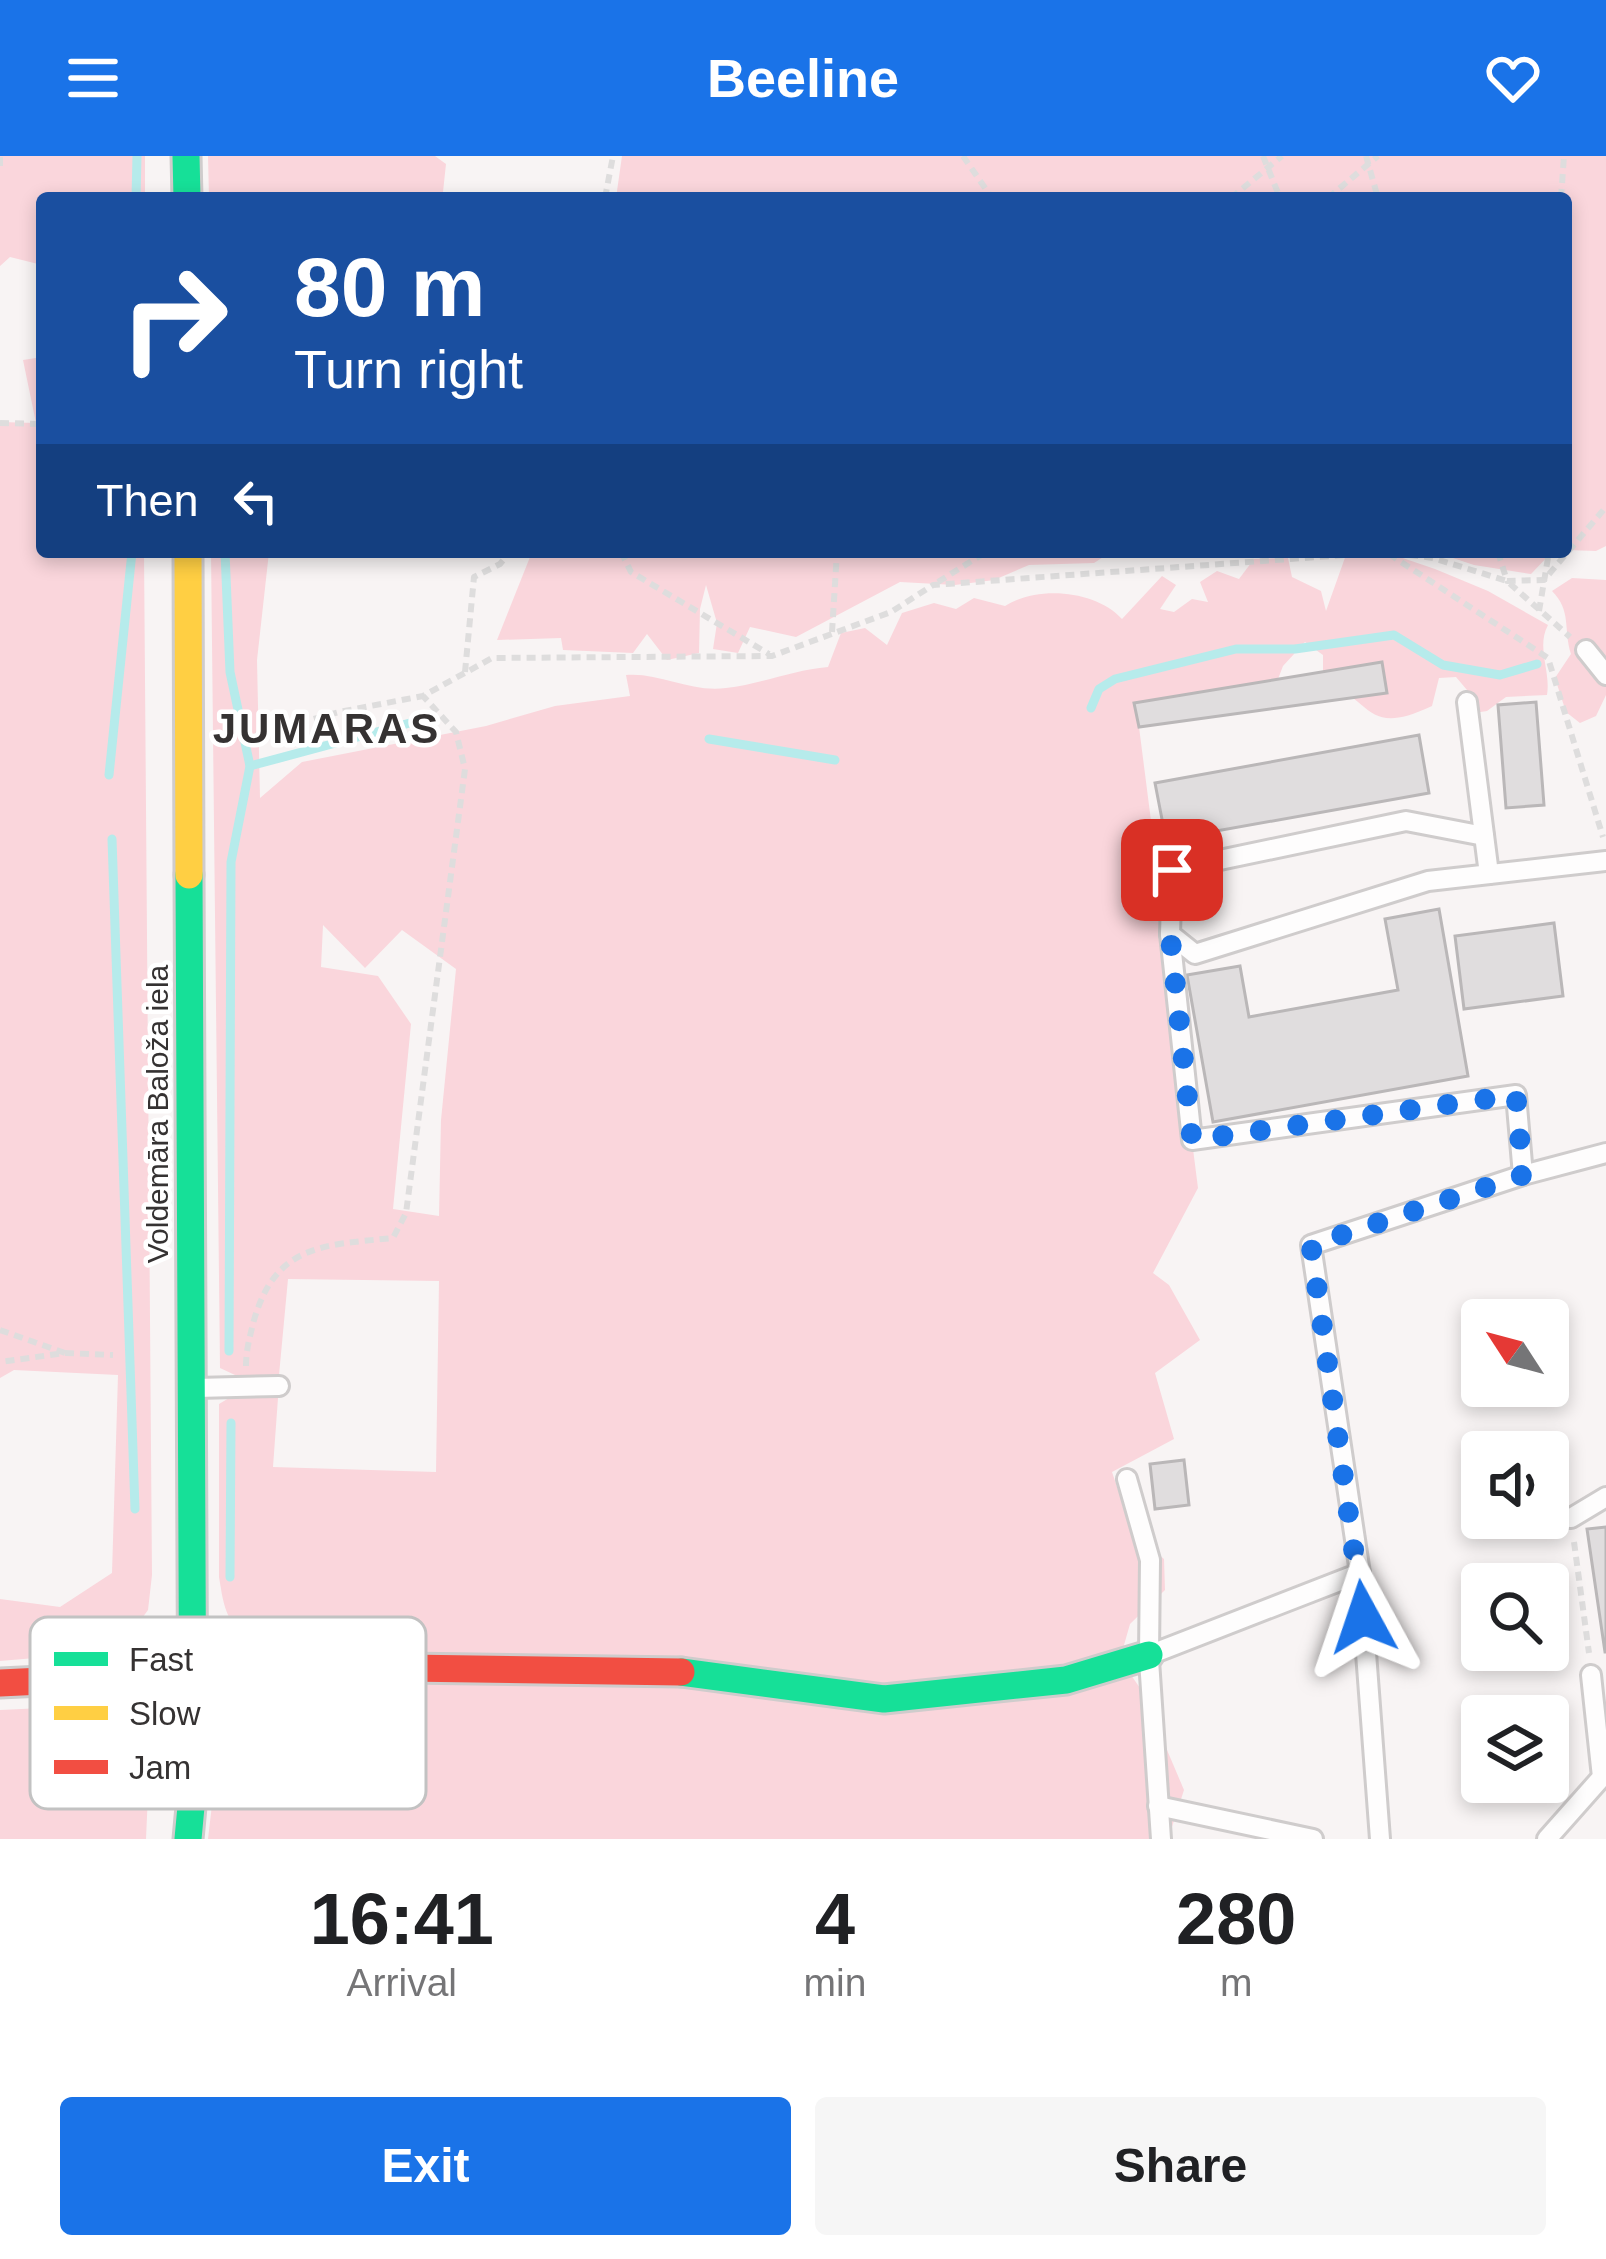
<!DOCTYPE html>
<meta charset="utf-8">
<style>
:root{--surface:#fff;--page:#f6f6f6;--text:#202124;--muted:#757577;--accent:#1a73e8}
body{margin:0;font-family:Helvetica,sans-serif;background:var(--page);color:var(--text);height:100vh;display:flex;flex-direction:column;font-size:45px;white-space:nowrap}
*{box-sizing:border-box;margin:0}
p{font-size:39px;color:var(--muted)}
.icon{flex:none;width:66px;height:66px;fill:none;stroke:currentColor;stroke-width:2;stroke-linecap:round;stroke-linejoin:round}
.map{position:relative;height:1683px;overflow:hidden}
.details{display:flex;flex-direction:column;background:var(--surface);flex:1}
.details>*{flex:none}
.top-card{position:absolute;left:36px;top:36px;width:1536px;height:366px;border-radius:12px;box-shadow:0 6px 18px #0003;background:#1a4fa0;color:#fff;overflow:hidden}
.needle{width:78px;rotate:306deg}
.tools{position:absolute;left:1461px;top:1143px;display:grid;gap:24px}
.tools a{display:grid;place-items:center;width:108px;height:108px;border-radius:12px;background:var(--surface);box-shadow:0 6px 18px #0003;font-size:60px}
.pin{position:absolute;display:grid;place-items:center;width:102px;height:102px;color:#fff;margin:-51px;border-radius:24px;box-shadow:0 6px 18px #0006}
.me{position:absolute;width:132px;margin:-66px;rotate:355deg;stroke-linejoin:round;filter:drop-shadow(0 0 9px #0008)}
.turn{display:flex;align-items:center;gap:42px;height:252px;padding:0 60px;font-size:54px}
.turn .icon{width:156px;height:156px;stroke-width:2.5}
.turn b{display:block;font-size:84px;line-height:102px}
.then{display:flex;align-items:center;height:114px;padding:0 60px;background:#0003;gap:24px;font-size:45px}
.eta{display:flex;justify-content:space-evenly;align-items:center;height:204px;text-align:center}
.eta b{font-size:72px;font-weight:700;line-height:84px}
.button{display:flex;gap:24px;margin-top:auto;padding:24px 60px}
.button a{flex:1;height:138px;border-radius:12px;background:var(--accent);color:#fff;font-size:48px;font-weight:700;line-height:138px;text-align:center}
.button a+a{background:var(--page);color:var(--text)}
header{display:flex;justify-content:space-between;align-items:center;height:156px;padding:0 60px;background:var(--accent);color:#fff;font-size:54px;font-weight:700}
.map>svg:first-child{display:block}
.green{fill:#fad6dc;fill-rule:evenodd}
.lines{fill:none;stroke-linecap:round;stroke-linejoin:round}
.stream{stroke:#b6ebeb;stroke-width:9}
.building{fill:#e0ddde;stroke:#bab7b8;stroke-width:3}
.lane-casing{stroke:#cfcccc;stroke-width:24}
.fast-casing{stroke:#cfcccc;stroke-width:33}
.slow-casing{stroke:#cfcccc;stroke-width:33}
.jam-casing{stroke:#cfcccc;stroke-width:33}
.path{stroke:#dedddd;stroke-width:6;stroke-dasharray:9 6;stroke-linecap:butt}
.lane{stroke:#fefdfd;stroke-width:18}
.fast{stroke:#16e098;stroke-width:27}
.slow{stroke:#ffcf43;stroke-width:27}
.jam{stroke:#f24e42;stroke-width:27}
.route{stroke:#1a73e8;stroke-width:21;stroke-dasharray:0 37.8}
.labels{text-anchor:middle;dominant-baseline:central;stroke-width:9;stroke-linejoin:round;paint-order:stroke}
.street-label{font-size:30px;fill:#353232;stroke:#fff}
.district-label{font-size:42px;font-weight:bold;letter-spacing:3px;fill:#353232;stroke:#fff}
.key{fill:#fff;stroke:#c2c2c2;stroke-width:3}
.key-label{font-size:33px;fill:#353232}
</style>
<header><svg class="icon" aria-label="menu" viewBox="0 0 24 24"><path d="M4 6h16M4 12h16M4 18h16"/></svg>Beeline<svg class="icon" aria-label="heart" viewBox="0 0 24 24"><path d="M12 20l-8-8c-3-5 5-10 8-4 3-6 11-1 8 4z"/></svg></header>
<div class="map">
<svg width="1606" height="1683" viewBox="0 0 1606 1683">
<rect width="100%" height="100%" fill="#f8f4f4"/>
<g class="green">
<polygon points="0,0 145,0 145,42 42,42 42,109 10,101 0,110"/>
<polygon points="208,0 435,0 446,8 443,36 448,42 209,42"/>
<polygon points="622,0 1606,0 1606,390 1596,395 1566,394 1566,42 616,42"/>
<polygon points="42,201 42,396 144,396 152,1419 148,1454 131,1477 128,1494 0,1505 0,1443 60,1451 112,1417 118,1219 14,1214 0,1222 0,266 36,267 23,204"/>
<path d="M211,396h58l-12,108 3,138 42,-36 184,-36 69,-20 75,-10 -4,-21c33,-3 65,18 100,13 35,-4 67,-18 102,-21l13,-34 24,-5 22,17 15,-32 32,-10 22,6 18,-11 31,8c32,-21 91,-16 117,13l40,-43 14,9 -16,24 14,3 18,-13 16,3 -8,-20 17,-11 22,8 15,-20 34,-1 4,19 29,14 5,20 21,-59h38l50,17 53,22 60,34c-12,22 3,46 -1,70l-41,2 -19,14 -13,2 -7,-23 -11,-13 -17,1 -7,28c-66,31 -58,-4 -109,-27v-24l-18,-13 -22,24 -10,26 -134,35 59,461 -45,85 16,12 31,55 -45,33 19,66 -62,33 21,62 31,25 1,31 -35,34 -10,35 22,32 42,99 -16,49h-960l13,-112 15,-21 29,-17 157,-6v-42c-47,2 -147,18 -184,-13 -14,-11 -16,-34 -19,-51v-173l10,-6h49l-5,69 163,5 3,-191 -151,-2 -9,96h-44l-15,-7zM323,769l42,43 37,-38 54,39 -15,151 -2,96 -46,-7 18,-185 -33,-48 -57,-9z"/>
<polygon points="532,396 1111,396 1094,407 1029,409 994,424 955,429 900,426 796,481 750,471 738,497 713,493 717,467 706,429 700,453 699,497 667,504 647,478 633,497 563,494 561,482 497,484"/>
<polygon points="1435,396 1552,396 1531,418 1474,409"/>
<path d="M1572,422l34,2v115l-10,21 -16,7 -14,-11 -11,-34 16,-24c-8,-25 1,-43 -19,-63z"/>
<polygon points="128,1548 130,1563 150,1593 146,1683 0,1683 0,1554"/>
</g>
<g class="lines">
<g class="stream">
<polyline points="136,42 137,0"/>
<polyline points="225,396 230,516 250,610 231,706 229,1195"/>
<polyline points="1091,552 1099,533 1115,523 1236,493 1295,493 1394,479 1443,509 1500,519 1537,508"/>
<polyline points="709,583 835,604"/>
<polyline points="250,610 421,564"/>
<polyline points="109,619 132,396"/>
<polyline points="112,683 135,1353"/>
<polyline points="230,1421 231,1267"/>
</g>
</g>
<g class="building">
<polygon points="1382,506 1387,537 1139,571 1134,547"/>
<polygon points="1536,546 1544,649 1506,652 1498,549"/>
<polygon points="1419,579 1429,637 1166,684 1155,627"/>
<polygon points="1439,753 1468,920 1213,966 1187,819 1240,810 1249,861 1398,834 1385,763"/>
<polygon points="1554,767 1563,840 1464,853 1455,780"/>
<polygon points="1184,1304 1189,1349 1155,1353 1150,1308"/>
<polygon points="1606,1371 1606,1496 1605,1496 1587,1373"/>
</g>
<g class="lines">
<defs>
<g id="lane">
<polyline points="1586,494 1606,519"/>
<polyline points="1467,546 1489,718"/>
<polyline points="1484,680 1406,665 1172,714 1170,778 1195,798 1428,725 1606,705"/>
<polyline points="1170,778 1192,984 1516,939 1523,1019"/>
<polyline points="196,1232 279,1230"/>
<polyline points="1127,1323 1150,1404 1149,1499 1360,1417"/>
<polyline points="1571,1362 1606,1341"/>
<polyline points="1149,1504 1161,1683"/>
<polyline points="1158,1650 1313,1683"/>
<polyline points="1380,1683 1360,1417 1311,1089 1523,1019 1606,997"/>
<polyline points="1547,1683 1602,1621 1591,1519"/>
</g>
<g id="fast">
<polyline points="186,0 187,42"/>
<polyline points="681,1516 884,1543 1066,1524 1149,1499"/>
<polyline points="188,1683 193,1629 189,719"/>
</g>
<polyline id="slow" points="188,396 189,719"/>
<polyline id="jam" points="0,1527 337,1511 681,1516"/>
</defs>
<use href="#lane" class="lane-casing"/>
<use href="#fast" class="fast-casing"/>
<use href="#slow" class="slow-casing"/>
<use href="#jam" class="jam-casing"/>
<g class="path">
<polyline points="963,0 992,42"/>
<polyline points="1263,0 1280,42"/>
<polyline points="1366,0 1378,42"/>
<polyline points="0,10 0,0"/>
<polyline points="605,42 613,0"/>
<polyline points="1231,42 1282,0"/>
<polyline points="1328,42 1378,0"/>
<polyline points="1561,42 1564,0"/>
<polyline points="0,267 42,268"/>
<polyline points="621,396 631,416 769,498"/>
<polyline points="1498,396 1507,425 1544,424 1606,351"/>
<polyline points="1389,398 1548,502 1603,681"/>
<polyline points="938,426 986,396"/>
<polyline points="1539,455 1549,396"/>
<polyline points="832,476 837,396"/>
<polyline points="465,516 474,421 500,408 510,396"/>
<polyline points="256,579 339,556 423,540 492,502 772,500 891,456 933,429 1386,396 1433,402 1507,425 1570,481"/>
<polyline points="0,1174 65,1197 0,1206"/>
<polyline points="65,1197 113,1199"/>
<path d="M246,1210c0,-16 4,-30 8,-46 22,-76 70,-75 139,-82l13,-25 59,-444 -9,-37 -33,-36"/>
<polyline points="1574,1386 1589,1497"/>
</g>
<use href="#lane" class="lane"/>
<use href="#fast" class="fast"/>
<use href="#slow" class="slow"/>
<use href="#jam" class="jam"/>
</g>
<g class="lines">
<polyline class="route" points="1172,714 1170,778 1192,984 1516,939 1523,1019 1311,1089 1363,1461"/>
</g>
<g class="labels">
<g class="street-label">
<text transform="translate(157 958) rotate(-90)">Voldemāra Baloža iela</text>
</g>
<g class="district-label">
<text x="327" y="572">JUMARAS</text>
</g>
</g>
<rect x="30" y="1461" width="396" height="192" rx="18" class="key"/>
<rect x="54" y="1496" width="54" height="14" fill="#16e098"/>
<rect x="54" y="1550" width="54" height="14" fill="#ffcf43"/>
<rect x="54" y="1604" width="54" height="14" fill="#f24e42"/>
<g class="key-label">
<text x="129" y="1515">Fast</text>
<text x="129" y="1569">Slow</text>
<text x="129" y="1623">Jam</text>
</g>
</svg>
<div class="tools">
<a><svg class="needle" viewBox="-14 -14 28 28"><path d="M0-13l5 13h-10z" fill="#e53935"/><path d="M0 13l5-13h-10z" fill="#757577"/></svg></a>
<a><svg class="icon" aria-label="sound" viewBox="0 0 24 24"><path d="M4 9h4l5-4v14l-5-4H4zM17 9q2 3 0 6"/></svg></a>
<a><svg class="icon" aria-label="search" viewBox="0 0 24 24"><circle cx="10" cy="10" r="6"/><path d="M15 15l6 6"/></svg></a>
<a><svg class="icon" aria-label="layers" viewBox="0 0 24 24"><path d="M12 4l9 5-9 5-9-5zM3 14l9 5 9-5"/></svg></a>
</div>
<div class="pin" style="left:1172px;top:714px;background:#d93025"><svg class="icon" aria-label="arrive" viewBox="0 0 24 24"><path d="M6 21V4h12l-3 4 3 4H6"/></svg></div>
<svg class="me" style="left:1363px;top:1461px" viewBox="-20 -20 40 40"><path d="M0-17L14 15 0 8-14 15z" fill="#1a73e8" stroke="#fff" stroke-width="4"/></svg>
<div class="top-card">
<div class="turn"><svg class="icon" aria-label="right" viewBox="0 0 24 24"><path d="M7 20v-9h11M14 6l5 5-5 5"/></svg><div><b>80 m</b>Turn right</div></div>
<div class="then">Then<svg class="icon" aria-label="left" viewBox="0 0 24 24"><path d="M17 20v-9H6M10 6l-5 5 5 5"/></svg></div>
</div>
</div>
<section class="details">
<div class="eta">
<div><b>16:41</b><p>Arrival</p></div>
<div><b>4</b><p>min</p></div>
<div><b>280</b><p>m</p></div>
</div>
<div class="button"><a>Exit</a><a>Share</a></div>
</section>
